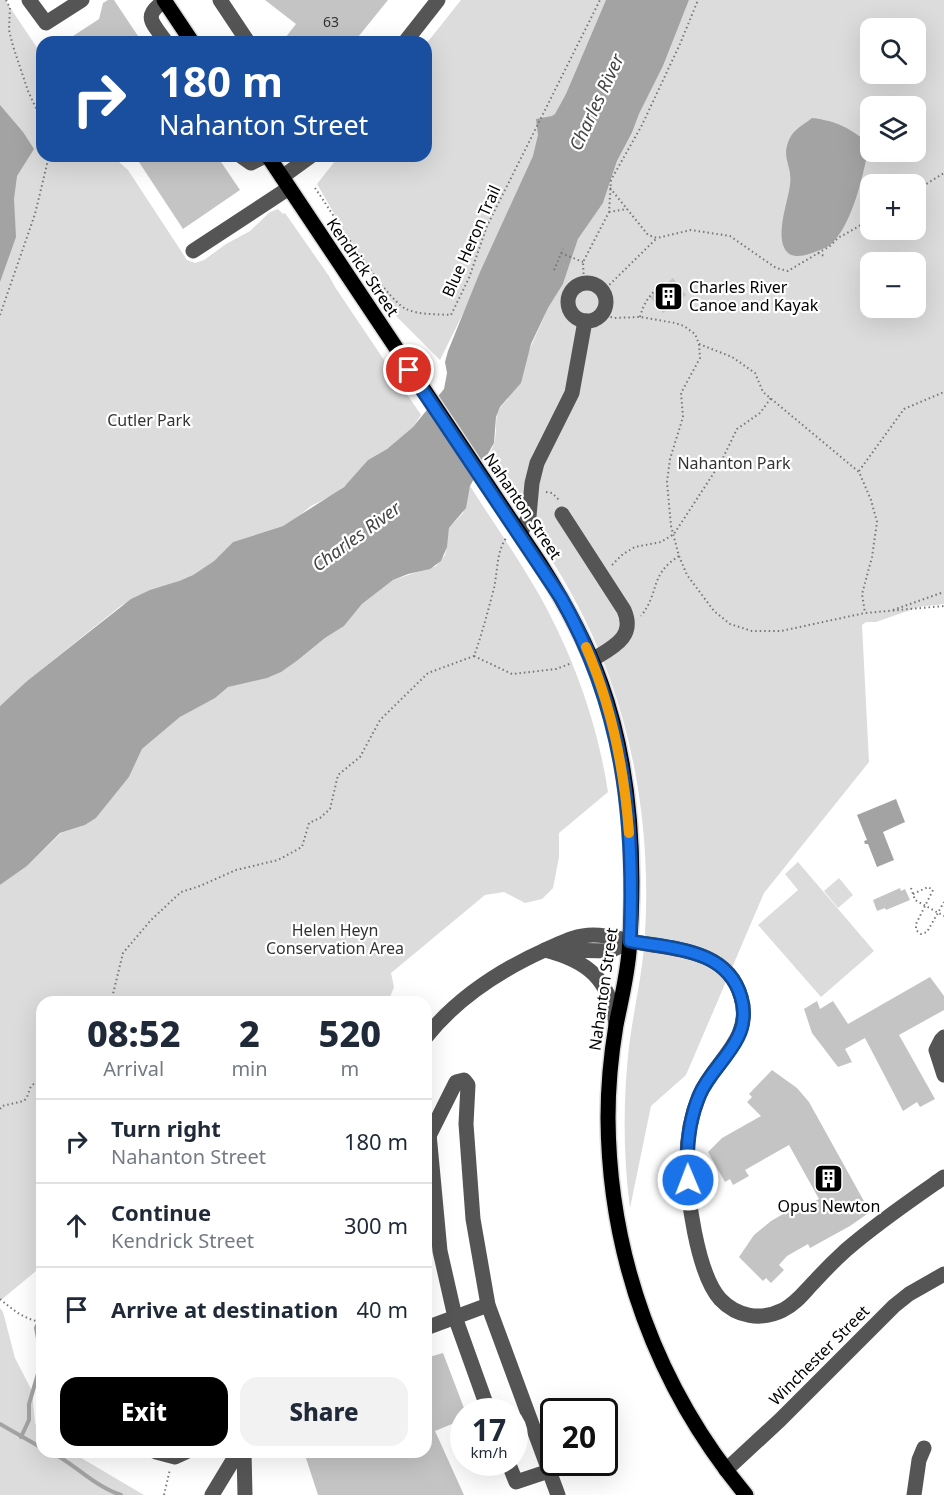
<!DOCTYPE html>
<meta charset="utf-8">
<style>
:root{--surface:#fff;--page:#f2f2f3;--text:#1f2937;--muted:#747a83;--line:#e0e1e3;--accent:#000}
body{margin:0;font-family:"Noto Sans",sans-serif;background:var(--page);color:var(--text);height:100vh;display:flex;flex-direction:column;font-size:22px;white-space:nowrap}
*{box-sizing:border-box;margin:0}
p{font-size:20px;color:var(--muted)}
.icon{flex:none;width:33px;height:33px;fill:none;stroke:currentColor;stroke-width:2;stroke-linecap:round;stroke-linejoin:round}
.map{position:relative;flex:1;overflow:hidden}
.drawer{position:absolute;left:36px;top:996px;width:396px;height:462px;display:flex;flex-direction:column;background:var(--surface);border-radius:18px;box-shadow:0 6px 24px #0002}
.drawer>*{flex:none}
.banner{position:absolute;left:36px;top:36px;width:396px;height:126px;border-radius:18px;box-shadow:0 6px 24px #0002;background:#1a4fa0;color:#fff;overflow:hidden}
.buttons{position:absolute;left:860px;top:18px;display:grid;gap:12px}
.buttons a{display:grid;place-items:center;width:66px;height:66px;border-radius:12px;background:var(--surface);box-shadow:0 6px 24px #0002;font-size:30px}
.speed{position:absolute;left:450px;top:1398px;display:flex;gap:12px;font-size:30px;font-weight:700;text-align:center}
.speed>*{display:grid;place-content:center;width:78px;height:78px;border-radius:50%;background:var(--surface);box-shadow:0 6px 24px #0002;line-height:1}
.speed small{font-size:15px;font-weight:400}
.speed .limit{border:3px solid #111;border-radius:9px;background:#fff;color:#111}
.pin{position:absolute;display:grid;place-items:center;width:51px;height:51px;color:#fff;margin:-26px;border:3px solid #fff;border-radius:50%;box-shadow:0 2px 6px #0007}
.me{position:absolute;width:66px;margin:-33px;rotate:359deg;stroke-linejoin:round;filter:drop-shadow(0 0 4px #0008)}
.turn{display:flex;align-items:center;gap:21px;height:126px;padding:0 24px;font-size:27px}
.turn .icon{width:78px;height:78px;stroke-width:2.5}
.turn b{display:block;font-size:42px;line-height:51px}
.eta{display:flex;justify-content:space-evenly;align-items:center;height:102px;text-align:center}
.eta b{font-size:36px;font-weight:800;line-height:42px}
.cta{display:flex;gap:12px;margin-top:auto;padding:12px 24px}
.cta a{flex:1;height:69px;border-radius:18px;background:var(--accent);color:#fff;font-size:24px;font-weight:800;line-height:69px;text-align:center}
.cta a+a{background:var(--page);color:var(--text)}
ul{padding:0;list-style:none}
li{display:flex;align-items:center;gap:18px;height:84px;padding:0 24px;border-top:2px solid var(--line)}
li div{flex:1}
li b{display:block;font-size:22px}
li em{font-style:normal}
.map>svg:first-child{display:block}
.green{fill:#dcdcdc;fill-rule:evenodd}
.water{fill:#a3a3a3}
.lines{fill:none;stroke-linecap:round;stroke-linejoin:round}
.stream{stroke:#a3a3a3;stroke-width:4}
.building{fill:#c4c4c4}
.major-casing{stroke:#dbdbdb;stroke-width:18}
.path{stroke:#777;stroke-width:2;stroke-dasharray:1.5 3;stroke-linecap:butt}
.minor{stroke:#555;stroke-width:15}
.major{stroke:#000;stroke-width:15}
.route-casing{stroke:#114b97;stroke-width:15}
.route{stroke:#1a73e8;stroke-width:10}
.slow{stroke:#f59e0b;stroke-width:10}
.labels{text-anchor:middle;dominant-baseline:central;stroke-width:4.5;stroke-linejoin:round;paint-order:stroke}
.number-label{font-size:14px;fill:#313131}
.street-label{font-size:16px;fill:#000;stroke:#fff}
.poi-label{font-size:16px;fill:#000;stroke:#fff;text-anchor:start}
.park-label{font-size:16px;fill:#333;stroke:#fff}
.water-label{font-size:18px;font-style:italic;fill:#444;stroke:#fff}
</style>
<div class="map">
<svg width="944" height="1495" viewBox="0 0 944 1495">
<rect width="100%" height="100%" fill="#fff"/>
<g class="green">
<polygon points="0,0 5,0 42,55 42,156 109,156 119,162 128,170 187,260 195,263 204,260 226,244 250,231 270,212 278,209 283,214 285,213 329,276 335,287 421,415 413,427 387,449 368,460 352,480 333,495 311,506 294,520 283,526 233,542 214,561 193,575 122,605 27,681 0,706"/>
<polygon points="461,0 619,0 440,360 390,310 317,184 339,156 426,156 426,44"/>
<path d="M689,0h255v604l-25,3 -43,15h-10l-4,3 7,137 -105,131 -78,182 -35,31 -21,102c-7,-53 -7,-108 -1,-162 5,-38 14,-74 16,-112 7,-118 -16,-237 -74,-341 -25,-46 -57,-89 -87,-132 5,-7 10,-14 11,-22 3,-18 -3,-25 12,-39l41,-92 15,-24 15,-45 25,-36 14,-42 15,-27 7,-20 24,-48zM870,28h45v46h-45zM870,106h45v46h-45zM870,184h45v46h-45zM870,262h45v46h-45z"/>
<path d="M470,486c21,33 44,66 64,100 37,63 63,134 74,206l-49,41v24l-6,31 -11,11 -17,4 -21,-11 -19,3 -94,78 3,14 -6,15h-346v264l-42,35v-416l27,-19 34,-33 24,-8 11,-7 33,-41 13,-28 38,-32 48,-30 70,-27 27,-22 19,-12 18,-22 31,-24 43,-14 9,-11 4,-27 14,-15z"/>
<polygon points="798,862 874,951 821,997 758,925 798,890 785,874"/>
<polygon points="839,878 853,895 838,908 824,891"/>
<polygon points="0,1308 3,1312 15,1358 32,1391 35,1423 42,1435 42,1452 71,1452 144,1495 0,1495"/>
</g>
<g class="water">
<polygon points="606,0 689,0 663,66 639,114 632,133 617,161 603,203 578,239 563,284 548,308 531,344 521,383 500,407 496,417 494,443 470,486 466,508 449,528 447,547 441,561 430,569 408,574 393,580 362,604 344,626 325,638 298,660 281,672 267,678 228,687 215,698 180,717 142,749 129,777 96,818 85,825 60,833 27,866 0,885 0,706 27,681 131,599 150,590 179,581 193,575 214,561 233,542 283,526 344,487 368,460 387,449 413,427 444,389 447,373 445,362 448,351 480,272 533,156 538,135 536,119 552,116 555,114 566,94"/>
<polygon points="0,105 23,132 34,149 17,176 14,199 16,237 0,282"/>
<path d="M812,118c25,3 37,10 57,25 -4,27 -17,84 -39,102 -6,4 -15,7 -21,9 -7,2 -16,4 -22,-2 -13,-15 1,-50 3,-67 3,-21 -11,-27 1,-49 4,-7 15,-13 21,-18z"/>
<polygon points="896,799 905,822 883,832 894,860 877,867 868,844 865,844 864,841 867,840 857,815"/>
</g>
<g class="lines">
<g class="stream">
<polyline points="0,1424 42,1448"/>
<polyline points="21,1437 29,1420 29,1404 42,1360 36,1328 42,1316"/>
<path d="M51,1452c25,13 43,34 70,43"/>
</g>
</g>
<g class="building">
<polygon points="108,0 114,0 142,42 64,42 99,19 103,3"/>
<polygon points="265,0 388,0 354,42 282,42 296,24"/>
<polygon points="135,156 217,156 240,190 183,229"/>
<polygon points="673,278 686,295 663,313 650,297"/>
<polygon points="900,888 901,891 905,889 910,900 886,910 885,908 877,911 873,900"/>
<polygon points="930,977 944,996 944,1010 899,1035 935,1099 920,1107 917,1102 903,1111 865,1038 845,1049 852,1062 838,1067 812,1033 804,1009 817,1001 820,1009 833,1001 848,1024"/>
<polygon points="772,1070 797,1088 809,1102 870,1212 850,1226 810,1248 808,1244 787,1256 779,1265 784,1270 771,1283 766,1278 763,1281 739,1257 754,1235 771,1221 795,1207 797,1211 819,1199 789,1145 745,1170 749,1176 733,1185 730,1179 725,1182 708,1152 722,1138 761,1116 747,1102 752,1097 749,1094"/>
<polygon points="443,1353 464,1408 464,1419 435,1431 464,1495 318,1495 304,1452 426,1452 426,1358"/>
</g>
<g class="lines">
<defs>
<g id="major">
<polyline points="164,0 192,42"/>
<path d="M268,156l273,409c24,38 45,76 60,118 30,84 35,181 28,269 -2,24 -8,49 -13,73 -5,30 -8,62 -8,93 1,139 49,270 138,377"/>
</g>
</defs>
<use href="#major" class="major-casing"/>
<g class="path">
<polyline points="6,0 10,8 9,30 13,46 28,91 42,121"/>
<path d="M315,188c17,24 69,110 91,121 13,6 31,5 45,6l18,-37 18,-52 113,-226"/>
<polyline points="610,188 648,235 657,238 691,230 730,236 776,268 788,271 830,246 838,238 870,220"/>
<polyline points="915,191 944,173"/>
<polyline points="609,212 627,209"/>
<polyline points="561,253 583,262"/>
<polyline points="818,253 826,257"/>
<polyline points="554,270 563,249"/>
<polyline points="584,283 583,262 609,212 611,180 642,125 680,44 698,0"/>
<polyline points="603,291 657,238"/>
<path d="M602,314l12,4 26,-1 35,6 9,3 11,8 4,10 1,14 -19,35 2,24 -13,42 -3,23 4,44 8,30c-30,19 -19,36 -38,60"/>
<polyline points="0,315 35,214 49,156"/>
<path d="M640,317c4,-16 11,-23 23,-34"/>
<polyline points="699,344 732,357 755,373 763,392 859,472 871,500 877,522 872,557 862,594 865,613"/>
<polyline points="859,471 904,409 944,392"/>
<polyline points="546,492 552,493 559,500"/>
<polyline points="679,556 687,575 714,611 730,624 752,631 781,631 865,613 944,606"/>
<polyline points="612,565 623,554 635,547 661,542 674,534 721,462 737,429 760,413 771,398"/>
<polyline points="893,610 944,592"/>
<polyline points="474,656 512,674 556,669 572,663"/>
<polyline points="911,888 915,900 944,916"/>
<polyline points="913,894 928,887 933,890 916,924 916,930 921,934 927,932 944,902"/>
<path d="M111,1002l12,-49 28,-33 30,-28 19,-6 36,-16 42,-10 24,-13 7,-24 11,-5 10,-9 8,-34 22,-18 20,-37 48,-47 46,-17c8,-22 14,-45 20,-68 4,-18 2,-34 12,-50"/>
<polyline points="0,1109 2,1106 24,1101 27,1097 31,1086 42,1078"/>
<path d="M0,1299c13,11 25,21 42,23"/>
<polyline points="164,1495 170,1469"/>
</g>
<g class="minor">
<polyline points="29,0 46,23 82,0"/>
<polyline points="220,0 248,42"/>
<path d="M165,1c-24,15 -12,22 1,41"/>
<polyline points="405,42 438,0"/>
<polyline points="241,156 251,163 265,156"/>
<polyline points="282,177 311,156"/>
<polyline points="193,251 289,188"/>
<circle cx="587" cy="302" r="19"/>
<path d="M562,514l62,96c12,27 -11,37 -32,50"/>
<polyline points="520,534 529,516 532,483 537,463 572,393 585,321"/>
<path d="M545,950c43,11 64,29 71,74"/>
<polyline points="560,950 610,951 630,941"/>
<path d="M426,1037c32,-40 74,-67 121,-88 16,-7 29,-14 46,-14 17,0 31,5 48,8 39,7 87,8 100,54 13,42 -28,65 -42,99 -8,20 -12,41 -12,62 -1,35 10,115 33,141 17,18 41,22 63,11 13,-6 22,-19 32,-29 10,-11 20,-21 31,-31 31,-27 65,-50 98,-73"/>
<polyline points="944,1037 941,1040 936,1050 944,1075"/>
<polyline points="429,1134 440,1251 455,1317 489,1412"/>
<polyline points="426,1142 456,1082 464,1080 468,1085 466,1124 473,1219 488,1305 558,1495"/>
<polyline points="426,1328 488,1305"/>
<polyline points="156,1452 175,1457 186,1452"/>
<polyline points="244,1452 245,1495"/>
<polyline points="508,1462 516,1482 549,1471"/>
<polyline points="726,1470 780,1420 894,1306 909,1294 944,1274"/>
<polyline points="212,1495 238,1452"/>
<polyline points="914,1495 919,1460 924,1448"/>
</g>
<use href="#major" class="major"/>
</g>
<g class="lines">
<defs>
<path id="route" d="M409,370l152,228c62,110 74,219 69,343 41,8 97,7 111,56 4,13 3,28 -3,40 -10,21 -29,36 -38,57 -12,27 -14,57 -12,86"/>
</defs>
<use href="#route" class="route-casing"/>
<use href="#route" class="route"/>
<path class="slow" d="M586,647c26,59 38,121 43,186"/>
</g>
<defs>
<symbol id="building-square" viewBox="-11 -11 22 22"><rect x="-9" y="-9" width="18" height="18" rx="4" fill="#000" stroke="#fff"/><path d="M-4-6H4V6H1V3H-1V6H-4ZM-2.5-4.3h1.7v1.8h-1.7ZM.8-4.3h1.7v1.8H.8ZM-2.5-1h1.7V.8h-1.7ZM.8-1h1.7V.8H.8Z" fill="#fff"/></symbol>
</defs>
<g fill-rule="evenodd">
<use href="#building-square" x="652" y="280" width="33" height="33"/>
<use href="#building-square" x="812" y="1162" width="33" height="33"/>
</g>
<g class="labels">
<g class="number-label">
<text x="331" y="21">63</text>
</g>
<g class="street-label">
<text transform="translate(471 241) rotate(-66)">Blue Heron Trail</text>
<text transform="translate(363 267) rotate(56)">Kendrick Street</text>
<text transform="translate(523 506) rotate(56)">Nahanton Street</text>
<text transform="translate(603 989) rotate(-82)">Nahanton Street</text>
<text transform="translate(819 1355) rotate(-45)">Winchester Street</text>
</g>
<g class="poi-label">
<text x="689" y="287">Charles River<tspan x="689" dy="18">Canoe and Kayak</tspan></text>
<text x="829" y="1206" text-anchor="middle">Opus Newton</text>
</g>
<g class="park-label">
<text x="149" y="420">Cutler Park</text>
<text x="734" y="463">Nahanton Park</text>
<text x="335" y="930">Helen Heyn<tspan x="335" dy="18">Conservation Area</tspan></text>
</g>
<g class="water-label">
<text transform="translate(596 102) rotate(-65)">Charles River</text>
<text transform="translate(356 536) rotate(-36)">Charles River</text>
</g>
</g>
</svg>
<div class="buttons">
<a><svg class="icon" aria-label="search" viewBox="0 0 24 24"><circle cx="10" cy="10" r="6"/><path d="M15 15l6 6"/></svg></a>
<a><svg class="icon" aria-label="layers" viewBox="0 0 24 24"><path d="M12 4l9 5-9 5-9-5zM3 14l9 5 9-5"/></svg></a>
<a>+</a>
<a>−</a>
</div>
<div class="speed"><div>17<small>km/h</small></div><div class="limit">20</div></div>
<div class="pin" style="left:409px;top:370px;background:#d93025"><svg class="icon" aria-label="arrive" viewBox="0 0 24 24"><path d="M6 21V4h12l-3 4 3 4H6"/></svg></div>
<svg class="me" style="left:688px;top:1180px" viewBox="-20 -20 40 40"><circle r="17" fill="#1a73e8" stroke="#fff" stroke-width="3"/><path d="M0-11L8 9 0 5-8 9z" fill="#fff"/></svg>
<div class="banner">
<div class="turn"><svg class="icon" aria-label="right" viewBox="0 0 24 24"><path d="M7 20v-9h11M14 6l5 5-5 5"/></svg><div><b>180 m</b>Nahanton Street</div></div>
</div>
<section class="drawer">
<div class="eta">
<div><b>08:52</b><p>Arrival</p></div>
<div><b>2</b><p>min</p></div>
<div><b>520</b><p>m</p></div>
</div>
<ul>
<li><svg class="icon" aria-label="right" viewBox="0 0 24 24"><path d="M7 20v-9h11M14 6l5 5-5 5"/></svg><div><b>Turn right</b><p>Nahanton Street</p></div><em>180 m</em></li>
<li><svg class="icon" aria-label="ahead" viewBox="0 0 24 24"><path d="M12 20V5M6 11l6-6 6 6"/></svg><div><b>Continue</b><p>Kendrick Street</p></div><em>300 m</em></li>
<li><svg class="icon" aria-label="arrive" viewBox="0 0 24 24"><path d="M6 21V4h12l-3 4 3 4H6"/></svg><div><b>Arrive at destination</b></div><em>40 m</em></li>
</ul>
<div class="cta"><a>Exit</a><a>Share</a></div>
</section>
</div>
